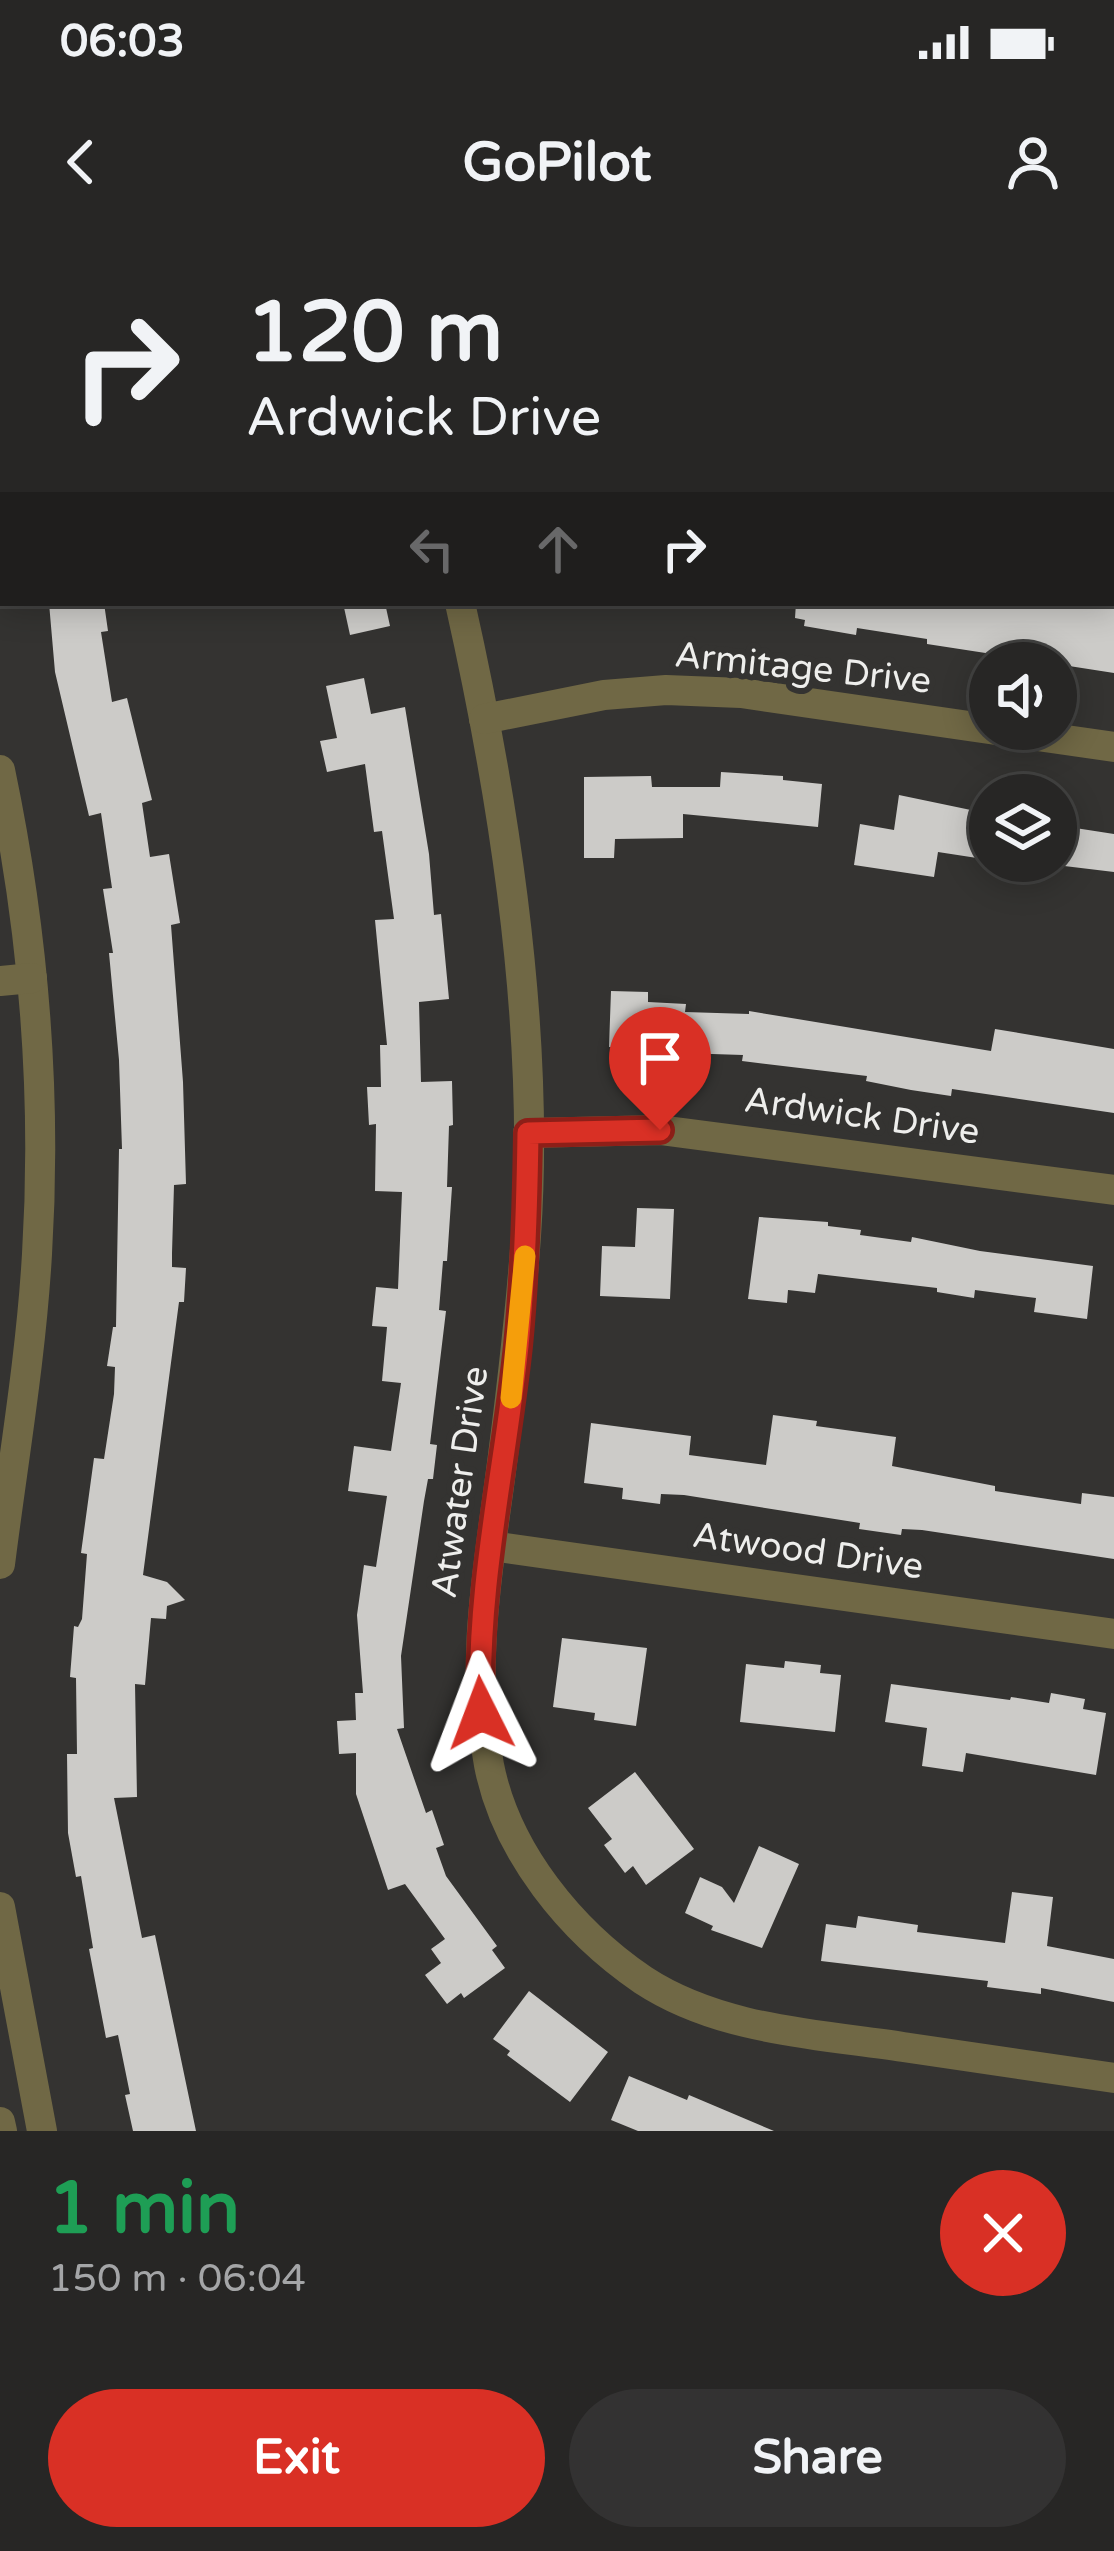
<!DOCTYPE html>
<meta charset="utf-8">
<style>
:root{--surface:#272625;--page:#333232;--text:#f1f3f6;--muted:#a4a5a7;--line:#434342;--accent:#d93025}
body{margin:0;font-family:"Varela Round",sans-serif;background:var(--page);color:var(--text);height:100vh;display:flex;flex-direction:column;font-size:45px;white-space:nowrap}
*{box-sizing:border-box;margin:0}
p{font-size:39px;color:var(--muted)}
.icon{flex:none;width:66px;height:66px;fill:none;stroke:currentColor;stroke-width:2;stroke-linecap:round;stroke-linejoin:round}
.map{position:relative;height:1891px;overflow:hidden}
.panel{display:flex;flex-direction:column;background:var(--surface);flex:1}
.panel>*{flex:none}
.hud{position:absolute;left:0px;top:0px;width:1116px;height:366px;box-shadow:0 6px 30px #0003,0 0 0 3px var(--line);background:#272625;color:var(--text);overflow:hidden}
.fabs{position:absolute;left:969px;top:402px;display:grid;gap:24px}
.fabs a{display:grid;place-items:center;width:108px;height:108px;border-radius:50%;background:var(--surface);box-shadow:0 6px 30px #0003,0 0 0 3px var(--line);font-size:60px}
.pin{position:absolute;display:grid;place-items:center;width:102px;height:102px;color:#fff;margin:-123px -51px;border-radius:50% 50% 50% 0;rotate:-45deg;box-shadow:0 0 12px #0007}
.pin .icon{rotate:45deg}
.me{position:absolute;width:132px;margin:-66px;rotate:357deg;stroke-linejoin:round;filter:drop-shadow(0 0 9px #0008)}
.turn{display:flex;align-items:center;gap:42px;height:252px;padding:0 48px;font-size:54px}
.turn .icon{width:156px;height:156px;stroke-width:2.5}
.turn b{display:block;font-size:84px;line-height:102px}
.lanes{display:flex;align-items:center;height:114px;padding:0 48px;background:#0003;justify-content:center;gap:60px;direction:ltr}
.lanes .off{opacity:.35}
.round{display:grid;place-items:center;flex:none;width:126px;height:126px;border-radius:63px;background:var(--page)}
.overview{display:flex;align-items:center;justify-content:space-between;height:204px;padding:0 48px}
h1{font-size:72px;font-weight:700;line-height:90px;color:#1e9e55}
.cta{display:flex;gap:24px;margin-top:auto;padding:24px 48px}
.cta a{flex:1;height:138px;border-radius:72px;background:var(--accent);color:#fff;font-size:48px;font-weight:700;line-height:138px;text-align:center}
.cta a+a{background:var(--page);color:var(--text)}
.status{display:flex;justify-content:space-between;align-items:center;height:84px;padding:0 60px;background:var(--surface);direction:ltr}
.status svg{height:33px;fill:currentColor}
header{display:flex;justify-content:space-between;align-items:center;height:156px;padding:0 48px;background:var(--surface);font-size:54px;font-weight:700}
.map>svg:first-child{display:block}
.building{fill:#cccbc8}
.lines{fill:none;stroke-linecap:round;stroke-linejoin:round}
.minor{stroke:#706845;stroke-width:30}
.route-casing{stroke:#8d1f18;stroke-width:30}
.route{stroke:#d93025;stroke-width:21}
.slow{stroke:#f59e0b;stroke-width:21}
.labels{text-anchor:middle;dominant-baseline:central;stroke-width:12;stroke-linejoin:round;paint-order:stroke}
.street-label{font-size:36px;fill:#eeeeec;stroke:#343331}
</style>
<div class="status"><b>06:03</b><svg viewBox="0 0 49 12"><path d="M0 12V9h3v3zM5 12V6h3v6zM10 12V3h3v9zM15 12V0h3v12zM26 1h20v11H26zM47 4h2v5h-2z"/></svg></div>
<header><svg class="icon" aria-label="back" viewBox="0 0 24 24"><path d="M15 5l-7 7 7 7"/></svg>GoPilot<svg class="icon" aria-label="person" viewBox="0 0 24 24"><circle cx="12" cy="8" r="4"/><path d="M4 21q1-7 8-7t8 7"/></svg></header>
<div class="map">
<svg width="1114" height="1891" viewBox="0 0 1114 1891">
<rect width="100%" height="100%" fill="#343331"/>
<g class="building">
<polygon points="49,363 104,363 108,391 101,392 112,462 127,458 152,560 142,563 150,617 169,614 180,683 171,685 183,842 186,944 174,945 172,1013 172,1027 186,1028 184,1062 179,1062 143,1335 167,1342 185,1360 167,1366 166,1379 151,1378 145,1445 135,1444 137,1557 114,1558 142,1698 155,1695 196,1891 133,1891 125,1855 130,1854 118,1795 106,1798 89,1709 93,1708 81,1636 76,1637 68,1593 67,1514 77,1514 76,1438 70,1437 74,1386 78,1387 82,1379 87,1314 81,1313 94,1218 104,1219 114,1154 115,1127 107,1126 113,1087 116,1087 119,909 122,909 119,820 109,713 113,713 103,649 112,648 101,573 89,576 55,432"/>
<polygon points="343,363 385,363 390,386 350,395"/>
<polygon points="796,363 1114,363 1114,433 927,404 927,399 857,388 856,395 804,386 805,380 795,378"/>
<polygon points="364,438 371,474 405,467 429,614 434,675 441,674 449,759 419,762 421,842 452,841 453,885 449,886 447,947 452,947 447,1021 443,1021 439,1070 446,1071 430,1204 437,1205 433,1239 428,1239 424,1261 401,1416 404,1488 397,1489 426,1573 432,1570 444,1605 436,1608 446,1636 497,1706 492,1710 505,1728 464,1758 461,1753 447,1764 425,1735 441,1723 431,1709 445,1699 405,1644 388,1650 356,1554 356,1513 339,1514 337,1481 356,1480 355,1453 363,1453 357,1375 364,1325 376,1327 387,1256 348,1251 354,1206 391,1211 401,1143 382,1141 387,1087 372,1086 376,1047 398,1049 402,952 375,951 376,884 369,885 367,847 381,847 380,805 387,805 375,680 394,679 382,591 374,592 365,524 327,532 320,501 337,498 326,446"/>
<polygon points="721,532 783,536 783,540 822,544 818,587 683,574 683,598 615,599 614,618 584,618 584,537 651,536 652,547 720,547"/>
<polygon points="899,555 990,574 990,620 938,612 934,637 854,625 860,584 894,590"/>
<polygon points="1056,585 1114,594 1114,632 1056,625"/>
<polygon points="611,751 648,752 648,762 686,764 685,772 749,774 749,771 991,811 995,789 1114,809 1114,873 952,849 951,856 911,850 866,841 867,836 742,821 743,815 681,813 680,820 641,818 641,808 609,807"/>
<polygon points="637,968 674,969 670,1059 600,1056 602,1006 635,1007"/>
<polygon points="759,977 828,982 828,986 861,990 860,995 911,1002 912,997 980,1011 1093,1026 1087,1079 1034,1072 1036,1058 975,1050 974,1058 937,1052 937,1048 818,1034 815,1053 788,1050 787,1063 748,1059"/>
<polygon points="773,1175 817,1181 816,1186 896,1197 892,1226 995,1246 995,1251 1081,1264 1082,1253 1114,1257 1114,1319 922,1290 902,1289 901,1295 859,1289 860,1283 684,1255 661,1254 660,1264 622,1259 623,1248 584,1243 591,1183 691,1196 689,1215 766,1225"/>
<polygon points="562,1398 647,1408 636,1486 594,1480 595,1473 553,1467"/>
<polygon points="785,1421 821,1425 820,1433 841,1435 835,1492 740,1482 746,1424 784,1428"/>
<polygon points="891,1444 1010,1460 1011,1457 1049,1463 1051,1453 1085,1459 1083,1469 1106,1473 1096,1535 966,1513 963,1532 922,1526 927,1488 885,1482"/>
<polygon points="635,1532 694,1609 646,1645 633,1626 625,1633 604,1605 612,1599 588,1568"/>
<polygon points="759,1606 799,1624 762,1708 711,1690 713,1686 685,1673 700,1637 722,1647 734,1663"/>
<polygon points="1012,1652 1053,1657 1047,1706 1114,1719 1114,1762 1041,1748 1041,1754 987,1747 988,1741 821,1721 826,1684 856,1688 858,1676 918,1685 917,1692 1005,1703"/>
<polygon points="529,1751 608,1812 570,1862 507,1815 510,1811 493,1799"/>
<polygon points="629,1836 687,1860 689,1855 774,1891 638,1891 611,1880"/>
</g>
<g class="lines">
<g class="minor">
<polyline points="659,3 669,3"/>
<polyline points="1113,61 1114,61"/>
<path d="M460,363c45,200 80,428 66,633 -6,84 -16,167 -27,250 -13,94 -28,184 -10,279 17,87 82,166 154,215 76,50 173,54 260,67 71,10 141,21 211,31"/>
<polyline points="484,479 604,455 666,450 741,453 1114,507"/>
<path d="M0,530c33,158 47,323 37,484 -6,104 -24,207 -37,310"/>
<polyline points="0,741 32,738"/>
<polyline points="528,893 660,890 1114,950"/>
<polyline points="491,1306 1114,1394"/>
<polyline points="0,1667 42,1891"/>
<polyline points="0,1882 2,1891"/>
</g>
</g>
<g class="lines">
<defs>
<path id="route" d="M481,1473c-5,-124 24,-245 37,-367 7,-71 9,-142 10,-213l132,-3"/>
</defs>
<use href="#route" class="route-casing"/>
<use href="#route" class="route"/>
<polyline class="slow" points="511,1158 525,1016"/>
</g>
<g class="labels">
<g class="street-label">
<text transform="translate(803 428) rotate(6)">Armitage Drive</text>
<text transform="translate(862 876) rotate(8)">Ardwick Drive</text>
<text transform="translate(460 1242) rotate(-82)">Atwater Drive</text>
<text transform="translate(808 1311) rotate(8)">Atwood Drive</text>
</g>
</g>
</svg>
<div class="fabs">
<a><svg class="icon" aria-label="sound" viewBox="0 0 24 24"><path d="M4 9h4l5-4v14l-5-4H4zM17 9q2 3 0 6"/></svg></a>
<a><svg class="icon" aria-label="layers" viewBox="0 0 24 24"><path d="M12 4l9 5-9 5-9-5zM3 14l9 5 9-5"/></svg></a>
</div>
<div class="pin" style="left:660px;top:890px;background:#d93025"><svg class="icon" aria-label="arrive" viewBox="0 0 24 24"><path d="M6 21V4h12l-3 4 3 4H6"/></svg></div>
<svg class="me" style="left:481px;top:1473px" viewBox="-20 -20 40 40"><path d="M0-17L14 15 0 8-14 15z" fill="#d93025" stroke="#fff" stroke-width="4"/></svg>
<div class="hud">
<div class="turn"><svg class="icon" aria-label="right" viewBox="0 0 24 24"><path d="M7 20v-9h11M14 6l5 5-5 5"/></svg><div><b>120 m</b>Ardwick Drive</div></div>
<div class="lanes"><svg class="icon off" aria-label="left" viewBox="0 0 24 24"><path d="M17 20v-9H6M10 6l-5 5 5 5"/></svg><svg class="icon off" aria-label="ahead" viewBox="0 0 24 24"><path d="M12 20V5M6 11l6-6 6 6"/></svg><svg class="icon" aria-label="right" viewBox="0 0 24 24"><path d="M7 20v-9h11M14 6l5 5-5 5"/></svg></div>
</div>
</div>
<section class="panel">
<div class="overview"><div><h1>1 min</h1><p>150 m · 06:04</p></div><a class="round" style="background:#d93025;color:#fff"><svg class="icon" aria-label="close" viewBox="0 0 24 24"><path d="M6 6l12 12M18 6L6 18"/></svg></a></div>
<div class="cta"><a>Exit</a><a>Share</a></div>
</section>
